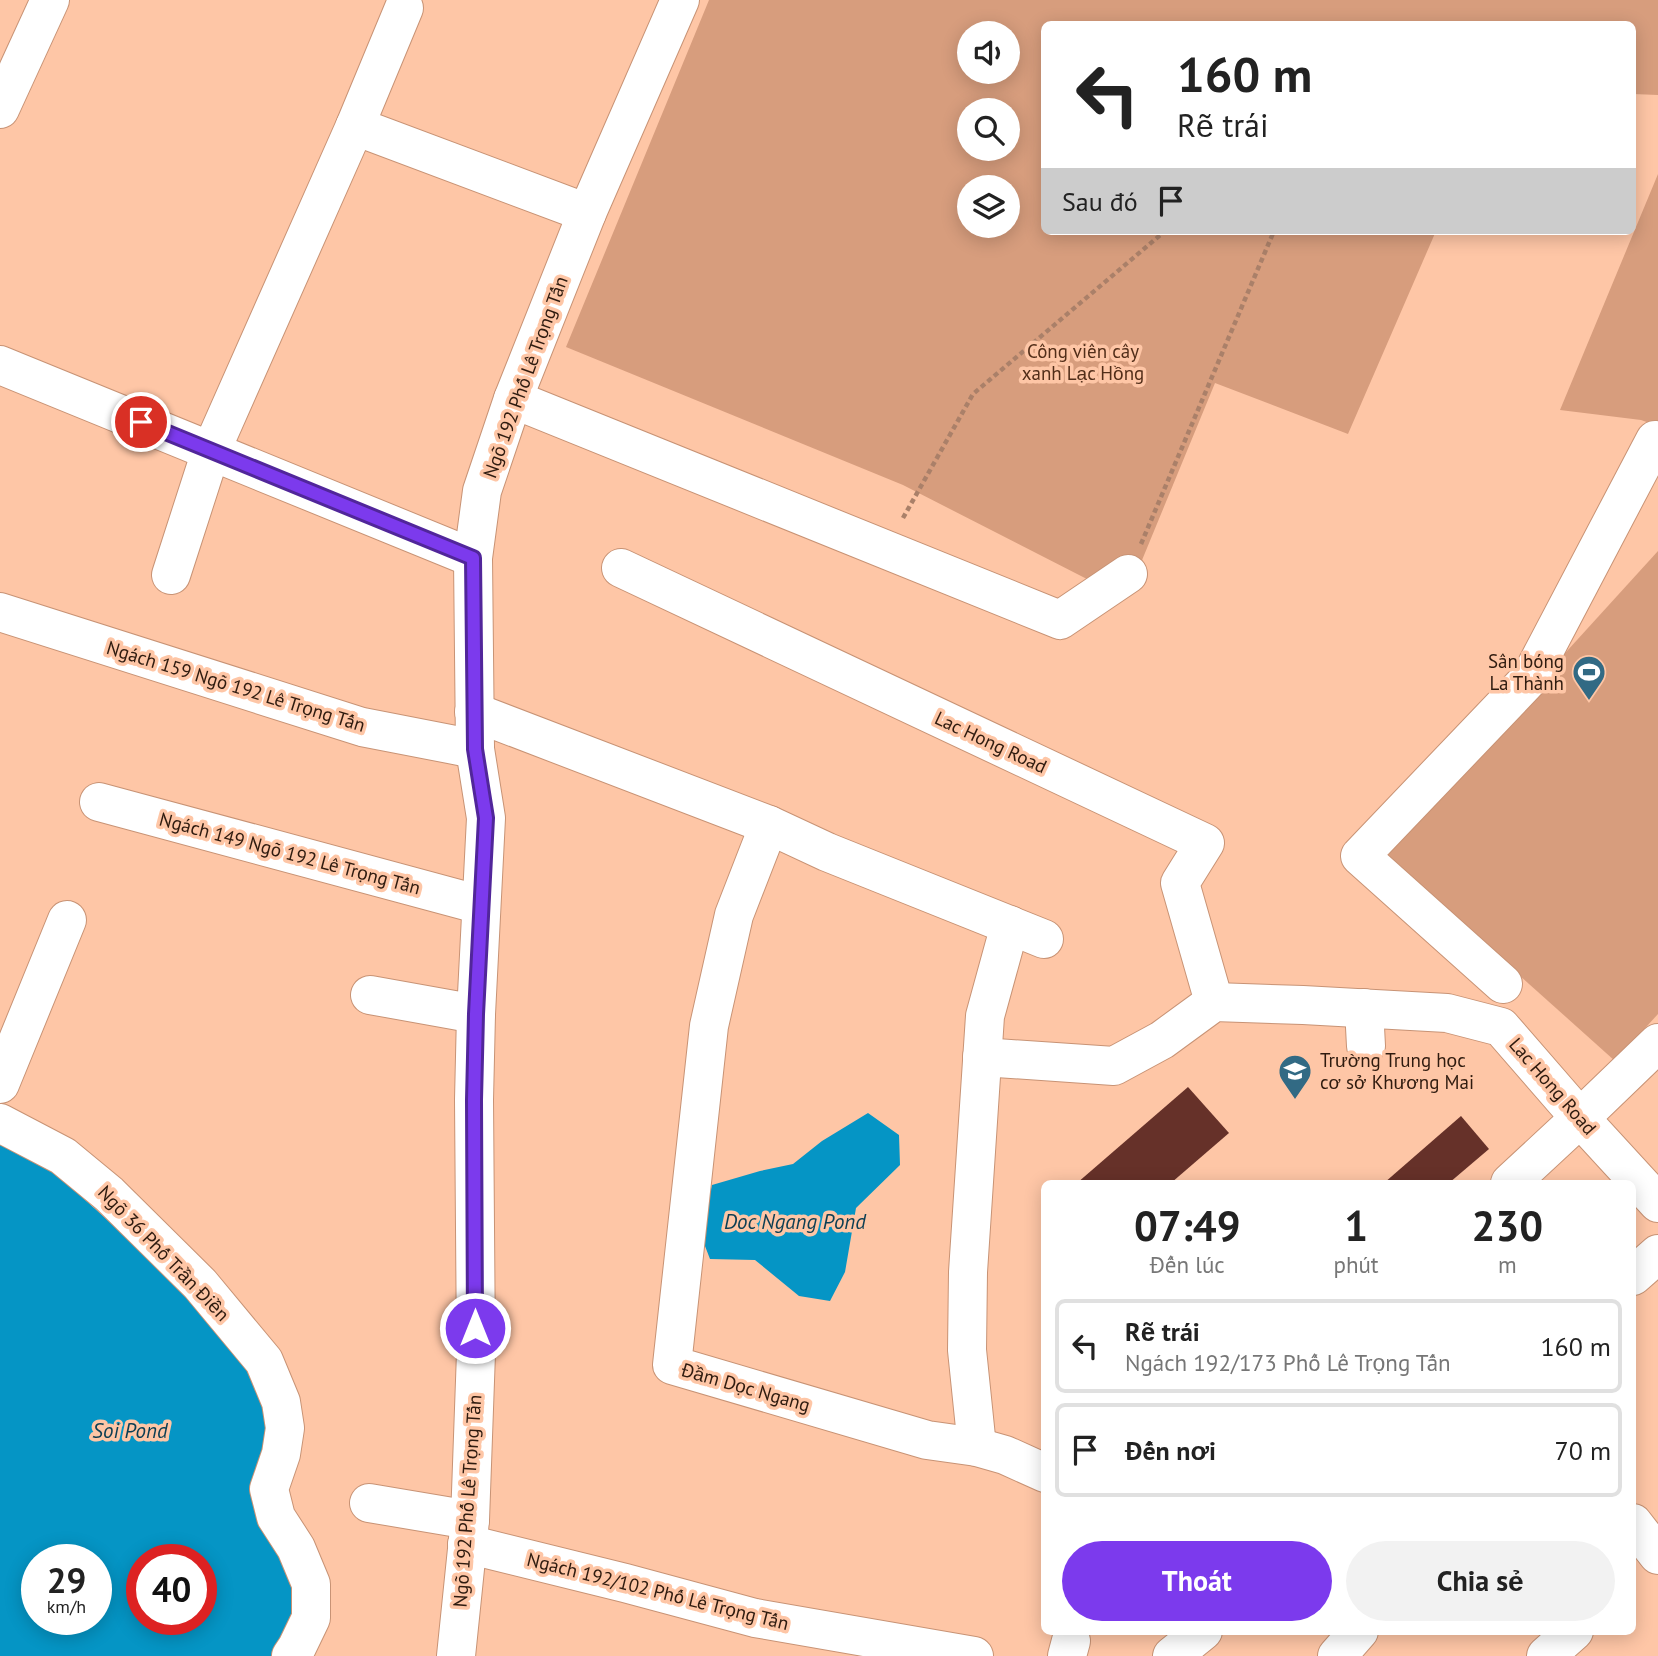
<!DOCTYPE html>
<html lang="vi">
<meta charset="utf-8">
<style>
:root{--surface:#fff;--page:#f2f2f2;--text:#222;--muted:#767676;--line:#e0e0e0;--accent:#7c3aed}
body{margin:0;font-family:"PT Sans",sans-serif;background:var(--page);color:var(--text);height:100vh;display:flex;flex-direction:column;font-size:26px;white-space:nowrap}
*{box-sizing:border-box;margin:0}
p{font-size:23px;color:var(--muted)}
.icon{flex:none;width:38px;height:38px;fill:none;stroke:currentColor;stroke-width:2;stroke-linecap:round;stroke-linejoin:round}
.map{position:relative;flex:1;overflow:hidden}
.side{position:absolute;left:1041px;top:1180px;width:595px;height:455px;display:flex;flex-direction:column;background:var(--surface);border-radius:10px;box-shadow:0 4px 18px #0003}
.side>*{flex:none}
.hud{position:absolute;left:1041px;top:21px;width:595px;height:214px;border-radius:10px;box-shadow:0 4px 18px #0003;background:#fff;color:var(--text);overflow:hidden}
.controls{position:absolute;left:957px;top:21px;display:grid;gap:14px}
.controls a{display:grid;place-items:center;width:63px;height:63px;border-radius:50%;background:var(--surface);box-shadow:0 4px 18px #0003;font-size:35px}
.speed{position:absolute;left:21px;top:1544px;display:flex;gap:14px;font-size:35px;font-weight:700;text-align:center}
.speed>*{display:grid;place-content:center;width:91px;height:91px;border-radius:50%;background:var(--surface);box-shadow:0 4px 18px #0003;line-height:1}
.speed small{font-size:18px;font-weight:400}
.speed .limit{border:10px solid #d22;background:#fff;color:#111}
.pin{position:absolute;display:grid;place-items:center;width:60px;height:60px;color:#fff;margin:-30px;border:4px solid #fff;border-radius:50%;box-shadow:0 2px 7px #0007}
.me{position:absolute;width:77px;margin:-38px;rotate:0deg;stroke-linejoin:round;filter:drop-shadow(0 0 5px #0008)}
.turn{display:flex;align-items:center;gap:24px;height:147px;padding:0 21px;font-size:32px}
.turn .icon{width:91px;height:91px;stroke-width:2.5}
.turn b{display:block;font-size:49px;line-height:60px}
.then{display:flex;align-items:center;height:66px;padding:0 21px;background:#0003;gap:14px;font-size:26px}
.eta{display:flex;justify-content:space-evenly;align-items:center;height:119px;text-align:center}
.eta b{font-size:42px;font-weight:800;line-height:49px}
.button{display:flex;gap:14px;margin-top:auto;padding:14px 21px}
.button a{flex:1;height:80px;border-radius:42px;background:var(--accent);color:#fff;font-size:28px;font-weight:800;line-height:80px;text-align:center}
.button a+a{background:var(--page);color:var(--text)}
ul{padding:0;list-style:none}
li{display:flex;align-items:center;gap:21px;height:94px;margin:0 14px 10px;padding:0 7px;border:4px solid var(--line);border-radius:10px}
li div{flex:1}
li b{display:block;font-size:26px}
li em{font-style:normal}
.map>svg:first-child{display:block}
.green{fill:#d79d7d;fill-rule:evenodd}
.water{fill:#0595c5;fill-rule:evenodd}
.building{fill:#663129}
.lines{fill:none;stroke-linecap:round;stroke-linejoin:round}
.minor-casing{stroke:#c89375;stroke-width:40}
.path{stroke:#aa8069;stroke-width:4.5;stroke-dasharray:5 3.5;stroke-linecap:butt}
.minor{stroke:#fff;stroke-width:38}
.route-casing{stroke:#51269a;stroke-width:18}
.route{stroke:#7c3aed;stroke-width:12}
.labels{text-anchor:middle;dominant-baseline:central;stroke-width:7;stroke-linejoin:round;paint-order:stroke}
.park-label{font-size:19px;fill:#522e19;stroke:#fec6a6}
.street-label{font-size:19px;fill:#2f1b0f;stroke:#fec6a6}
.poi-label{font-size:19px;fill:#2f1b0f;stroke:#fec6a6;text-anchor:end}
.water-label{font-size:21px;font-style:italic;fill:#0c3e53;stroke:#fec6a6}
</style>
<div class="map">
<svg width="1658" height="1656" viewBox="0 0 1658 1656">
<rect width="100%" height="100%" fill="#fec6a6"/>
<g class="green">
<path d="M709,0h949v95l-25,-1v-70h-588v207h391l-88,203 -133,-51 -89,216 -223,-114 -337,-138zM970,33h38v39h-38zM970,110h38v39h-38zM970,187h38v39h-38z"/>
<polygon points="1658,174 1658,426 1641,420 1560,410"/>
<polygon points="1658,551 1658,1014 1615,1061 1383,853"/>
</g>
<g class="water">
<polygon points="868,1113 899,1135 900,1165 856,1208 845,1272 830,1301 799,1296 755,1260 710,1259 700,1233 712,1185 760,1171 793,1164 822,1141"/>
<path d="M0,1145l40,14 138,125 77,93 17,37 -7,46 -11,48 6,20 27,36 9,21 -3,28 -17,43h-276zM37,1559h59v60h-59zM142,1559h59v60h-59z"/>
</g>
<g class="building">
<polygon points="1188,1087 1229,1133 1171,1183 1077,1183"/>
<polygon points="1461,1116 1489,1149 1449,1183 1384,1183"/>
</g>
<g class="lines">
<defs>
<g id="minor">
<polyline points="0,109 50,0"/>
<polyline points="355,126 587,213"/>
<polyline points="0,365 473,558"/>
<polyline points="513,399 1060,620 1128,574"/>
<polyline points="621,568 1205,843 1180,883 1214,1002"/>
<polyline points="171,575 211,451 355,126 404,8"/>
<polyline points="0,612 362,727 475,749"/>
<polyline points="474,712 769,825 827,852 1044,939"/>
<polyline points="99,802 481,905"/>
<polyline points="769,825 734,915 709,1026 672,1365 927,1440 977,1447 1005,1455 1045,1473"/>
<polyline points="1503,984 1360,856 1530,678 1655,440"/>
<polyline points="370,995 476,1014"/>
<polyline points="1364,1008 1366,1046"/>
<polyline points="982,1057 1114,1066 1162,1040 1214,1002 1303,1005 1447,1013 1501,1027 1580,1118 1658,1203"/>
<polyline points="0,1084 67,920"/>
<polyline points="0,1123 63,1156 109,1194 200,1284 264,1361 281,1402 285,1428 281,1454 269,1489 276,1517 296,1548 311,1584 311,1618 297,1647 291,1656"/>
<polyline points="1510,1183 1580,1118 1658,1043"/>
<polyline points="1633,1276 1658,1254"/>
<polyline points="977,1447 967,1350 968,1272 985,1016 1010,925"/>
<polyline points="369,1503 470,1520"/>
<polyline points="1633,1523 1658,1555"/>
<polyline points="467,1544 625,1583 755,1618 974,1656"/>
<polyline points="456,1656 470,1520 476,1353 474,1100 476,1014 486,818 475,749 473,558 482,491 513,399 587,213 680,0"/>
<polyline points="1067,1656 1071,1641"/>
<polyline points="1172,1656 1203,1631"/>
<polyline points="1337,1656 1359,1631"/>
<polyline points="1546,1656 1574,1631"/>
</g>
</defs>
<use href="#minor" class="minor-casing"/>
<g class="path">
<polyline points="903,518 973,394 1165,231"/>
<polyline points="1141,544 1274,231"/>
</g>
<use href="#minor" class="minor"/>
</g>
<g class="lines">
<defs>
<polyline id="route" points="141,422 473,558 475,749 486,818 476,1014 474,1100 475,1328"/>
</defs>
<use href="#route" class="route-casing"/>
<use href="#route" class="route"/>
</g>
<defs>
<symbol id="stadium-pin" viewBox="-11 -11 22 30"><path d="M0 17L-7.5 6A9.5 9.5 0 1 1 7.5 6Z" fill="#326a84" stroke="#fec6a6"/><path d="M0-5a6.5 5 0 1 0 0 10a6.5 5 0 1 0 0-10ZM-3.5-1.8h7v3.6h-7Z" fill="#fff"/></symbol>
<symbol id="school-pin" viewBox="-11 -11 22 30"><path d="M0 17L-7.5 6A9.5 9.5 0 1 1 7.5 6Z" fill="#326a84" stroke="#fec6a6"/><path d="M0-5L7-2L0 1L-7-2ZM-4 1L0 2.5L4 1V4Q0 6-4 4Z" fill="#fff"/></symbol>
</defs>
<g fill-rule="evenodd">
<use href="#stadium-pin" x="1570" y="653" width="38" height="52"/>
<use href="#school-pin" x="1276" y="1052" width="38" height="52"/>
</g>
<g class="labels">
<g class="park-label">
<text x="1083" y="351">Công viên cây<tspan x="1083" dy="22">xanh Lạc Hồng</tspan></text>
</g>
<g class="street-label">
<text transform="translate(525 377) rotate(-70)">Ngõ 192 Phố Lê Trọng Tấn</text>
<text transform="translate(236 686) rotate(17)">Ngách 159 Ngõ 192 Lê Trọng Tấn</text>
<text transform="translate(991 742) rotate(25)">Lac Hong Road</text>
<text transform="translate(290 853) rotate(15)">Ngách 149 Ngõ 192 Lê Trọng Tấn</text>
<text transform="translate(1553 1086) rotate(49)">Lac Hong Road</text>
<text transform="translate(164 1253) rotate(46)">Ngõ 36 Phố Trần Điền</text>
<text transform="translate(746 1387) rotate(16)">Đầm Dọc Ngang</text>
<text transform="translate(467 1501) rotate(-86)">Ngõ 192 Phố Lê Trọng Tấn</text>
<text transform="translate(658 1591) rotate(14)">Ngách 192/102 Phố Lê Trọng Tấn</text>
</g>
<g class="poi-label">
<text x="1564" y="661">Sân bóng<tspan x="1564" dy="22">La Thành</tspan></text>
<text x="1320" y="1060" text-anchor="start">Trường Trung học<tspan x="1320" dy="22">cơ sở Khương Mai</tspan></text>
</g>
<g class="water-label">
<text x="795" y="1221">Doc Ngang Pond</text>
<text x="130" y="1430">Soi Pond</text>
</g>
</g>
</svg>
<div class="controls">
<a><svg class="icon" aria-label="sound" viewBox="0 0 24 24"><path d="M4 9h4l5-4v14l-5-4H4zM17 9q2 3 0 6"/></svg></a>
<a><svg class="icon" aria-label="search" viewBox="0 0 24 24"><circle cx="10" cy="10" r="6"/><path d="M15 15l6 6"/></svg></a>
<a><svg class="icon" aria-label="layers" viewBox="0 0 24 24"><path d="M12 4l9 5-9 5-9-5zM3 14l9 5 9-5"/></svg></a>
</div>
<div class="speed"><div>29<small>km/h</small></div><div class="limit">40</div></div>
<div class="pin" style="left:141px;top:422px;background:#d93025"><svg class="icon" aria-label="arrive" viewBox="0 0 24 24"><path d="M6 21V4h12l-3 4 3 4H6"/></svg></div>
<svg class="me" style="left:475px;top:1328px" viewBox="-20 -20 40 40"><circle r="17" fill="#7c3aed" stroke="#fff" stroke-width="3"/><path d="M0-11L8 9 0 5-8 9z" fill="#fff"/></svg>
<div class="hud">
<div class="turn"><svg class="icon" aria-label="left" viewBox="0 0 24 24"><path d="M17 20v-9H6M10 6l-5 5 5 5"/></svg><div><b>160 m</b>Rẽ trái</div></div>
<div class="then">Sau đó<svg class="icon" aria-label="arrive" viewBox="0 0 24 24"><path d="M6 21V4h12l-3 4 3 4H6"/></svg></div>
</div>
<section class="side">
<div class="eta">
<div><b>07:49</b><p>Đến lúc</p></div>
<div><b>1</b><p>phút</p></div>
<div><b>230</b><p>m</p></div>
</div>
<ul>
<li><svg class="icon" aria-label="left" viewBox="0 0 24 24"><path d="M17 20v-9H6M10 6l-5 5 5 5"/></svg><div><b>Rẽ trái</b><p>Ngách 192/173 Phố Lê Trọng Tấn</p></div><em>160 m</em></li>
<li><svg class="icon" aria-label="arrive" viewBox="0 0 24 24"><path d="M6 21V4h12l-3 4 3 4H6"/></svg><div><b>Đến nơi</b></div><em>70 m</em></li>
</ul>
<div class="button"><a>Thoát</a><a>Chia sẻ</a></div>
</section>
</div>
